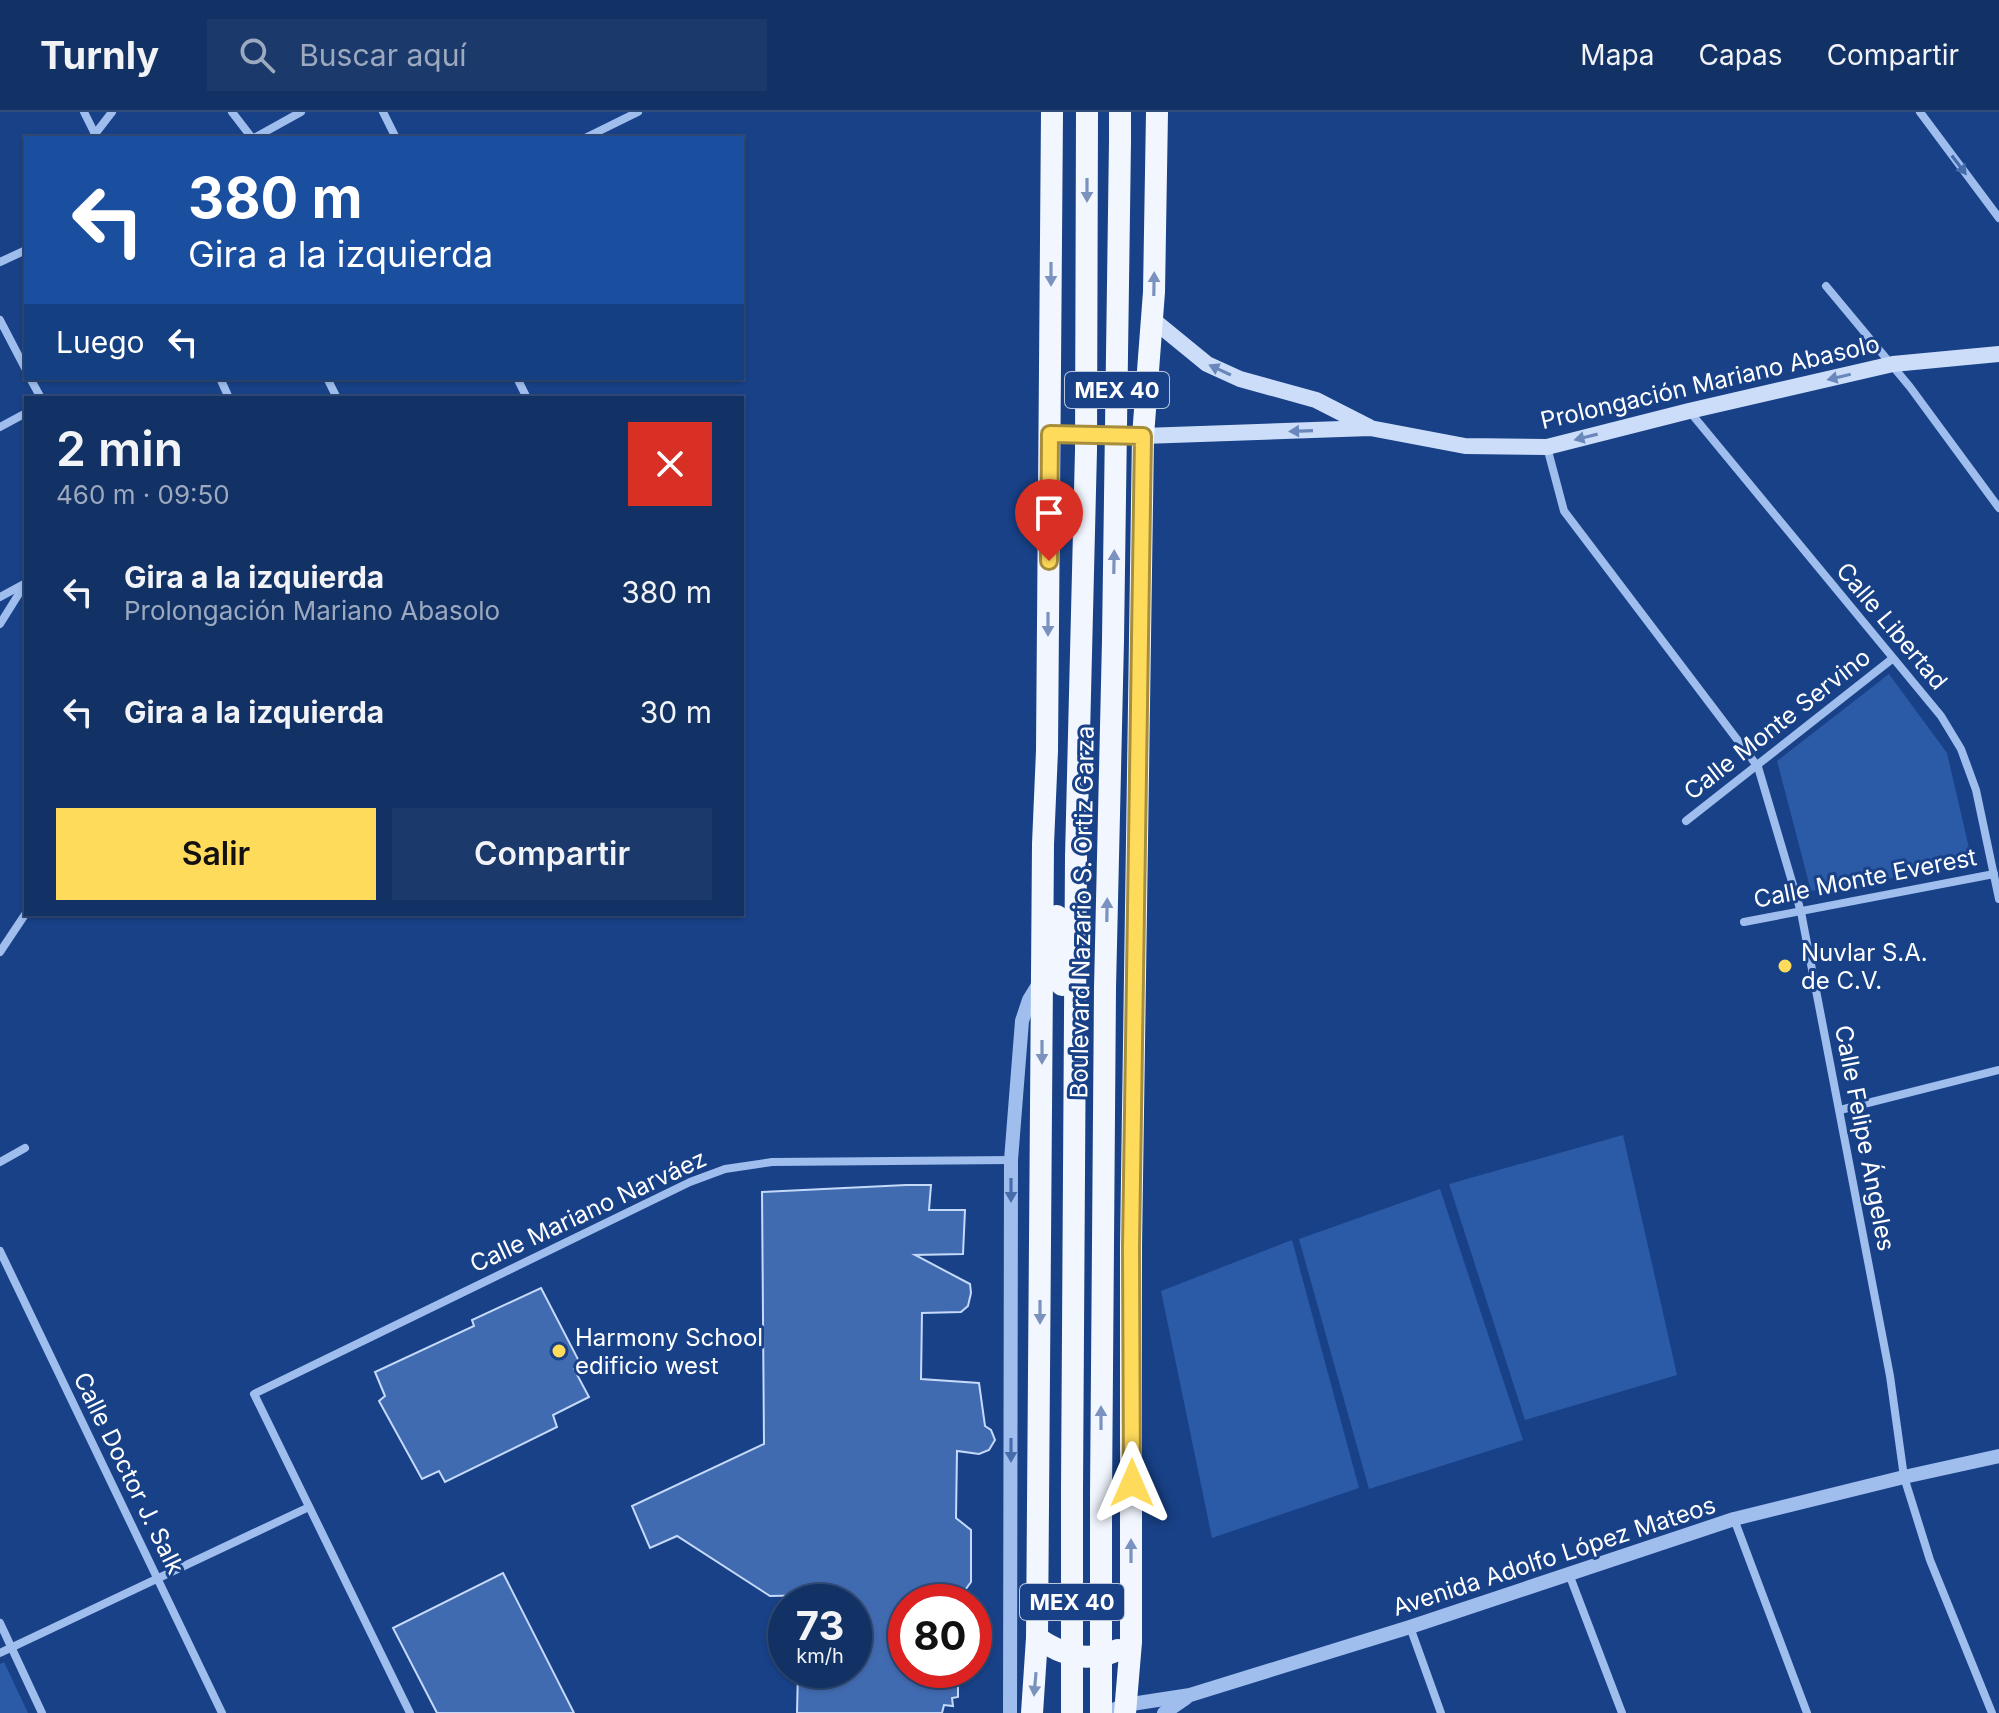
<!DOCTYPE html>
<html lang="es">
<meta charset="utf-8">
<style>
:root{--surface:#123165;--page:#1b396b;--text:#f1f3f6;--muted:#9ca9bf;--line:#314c79;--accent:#ffdb5c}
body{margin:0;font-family:Inter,sans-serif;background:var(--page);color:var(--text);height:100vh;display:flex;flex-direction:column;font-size:30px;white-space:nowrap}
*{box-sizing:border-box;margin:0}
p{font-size:26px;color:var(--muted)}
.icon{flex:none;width:44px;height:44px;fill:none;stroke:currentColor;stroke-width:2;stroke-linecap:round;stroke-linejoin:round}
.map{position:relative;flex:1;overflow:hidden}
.panel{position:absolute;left:24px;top:284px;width:720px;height:520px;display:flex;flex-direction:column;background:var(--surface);border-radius:0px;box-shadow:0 2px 6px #0004,0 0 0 2px var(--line)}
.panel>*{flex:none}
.hud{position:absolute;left:24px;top:24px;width:720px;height:244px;border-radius:0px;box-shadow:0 2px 6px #0004,0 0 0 2px var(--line);background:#1a4fa0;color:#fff;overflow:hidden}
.speed{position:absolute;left:768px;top:1472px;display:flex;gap:16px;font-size:40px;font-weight:700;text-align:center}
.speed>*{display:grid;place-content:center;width:104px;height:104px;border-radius:50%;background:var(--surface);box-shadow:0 2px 6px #0004,0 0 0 2px var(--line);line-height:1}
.speed small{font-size:20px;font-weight:400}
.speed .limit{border:12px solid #d22;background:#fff;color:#111}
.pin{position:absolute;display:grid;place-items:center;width:68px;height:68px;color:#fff;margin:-82px -34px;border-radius:50% 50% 50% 0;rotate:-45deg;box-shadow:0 0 8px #0007}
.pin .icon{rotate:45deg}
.me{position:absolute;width:88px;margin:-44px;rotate:0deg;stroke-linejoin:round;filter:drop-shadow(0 0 6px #0008)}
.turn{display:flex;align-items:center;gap:28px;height:168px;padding:0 32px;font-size:36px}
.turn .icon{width:104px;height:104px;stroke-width:2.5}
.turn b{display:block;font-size:56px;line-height:68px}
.then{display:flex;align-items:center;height:76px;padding:0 32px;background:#0003;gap:16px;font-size:30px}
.round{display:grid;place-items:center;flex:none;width:84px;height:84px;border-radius:0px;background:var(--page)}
.overview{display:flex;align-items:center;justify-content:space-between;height:136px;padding:0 32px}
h1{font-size:48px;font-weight:600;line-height:60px}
.button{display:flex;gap:16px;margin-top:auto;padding:16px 32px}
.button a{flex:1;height:92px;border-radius:0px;background:var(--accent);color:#111;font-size:32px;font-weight:600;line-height:92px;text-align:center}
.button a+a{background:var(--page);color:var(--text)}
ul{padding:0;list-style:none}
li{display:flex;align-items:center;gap:24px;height:120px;padding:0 32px}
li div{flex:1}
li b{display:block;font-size:30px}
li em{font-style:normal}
header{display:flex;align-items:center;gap:48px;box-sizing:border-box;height:112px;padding:0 40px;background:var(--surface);border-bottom:2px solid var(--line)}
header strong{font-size:38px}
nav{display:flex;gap:44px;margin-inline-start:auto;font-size:28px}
.search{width:560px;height:72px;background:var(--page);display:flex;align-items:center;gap:20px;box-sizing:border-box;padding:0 28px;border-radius:0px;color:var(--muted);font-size:30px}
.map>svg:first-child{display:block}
.green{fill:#2b5aa6}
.building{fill:#416bb1;stroke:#c5d9fa;stroke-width:2}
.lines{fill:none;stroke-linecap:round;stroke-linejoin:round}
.minor{stroke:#9fbded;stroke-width:8}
.tertiary{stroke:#9fbded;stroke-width:14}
.secondary{stroke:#ccddf9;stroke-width:16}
.trunk{stroke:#f2f6ff;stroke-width:22}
.trunk-bridge{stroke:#f2f6ff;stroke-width:22}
.oneway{fill:#476cab}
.oneway2{fill:#7a92bd}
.oneway3{fill:#6987ba}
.route-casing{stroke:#a68e3c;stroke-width:20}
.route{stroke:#ffdb5c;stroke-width:14}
.poi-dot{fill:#ffdb5c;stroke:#184187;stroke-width:3}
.labels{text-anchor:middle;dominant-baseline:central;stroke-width:6;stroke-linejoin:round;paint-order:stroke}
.shield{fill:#184187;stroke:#bac6db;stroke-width:2}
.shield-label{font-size:22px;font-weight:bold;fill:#fff}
.street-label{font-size:24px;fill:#fff;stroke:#184187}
.poi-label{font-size:24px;fill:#fff;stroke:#184187;text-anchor:start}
</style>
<header>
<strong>Turnly</strong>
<div class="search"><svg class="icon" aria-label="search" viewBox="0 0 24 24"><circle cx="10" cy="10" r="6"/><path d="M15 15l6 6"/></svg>Buscar aquí</div>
<nav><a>Mapa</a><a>Capas</a><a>Compartir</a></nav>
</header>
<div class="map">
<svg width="1999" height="1601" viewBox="0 0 1999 1601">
<rect width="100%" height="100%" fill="#184187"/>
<g class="green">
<polygon points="1889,562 1947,641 1973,753 1811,779 1777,649"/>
<polygon points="1623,1023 1677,1263 1525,1308 1449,1072"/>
<polygon points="1440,1077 1523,1328 1369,1377 1299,1127"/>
<polygon points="1292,1128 1359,1376 1212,1426 1161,1179"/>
<polygon points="4,1550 28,1601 0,1601 0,1552"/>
</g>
<g class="building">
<polygon points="906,1073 931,1073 929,1098 965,1098 963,1142 915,1143 970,1172 971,1181 968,1194 961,1200 922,1201 921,1267 979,1271 985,1314 991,1318 995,1328 989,1338 979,1342 957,1339 956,1406 971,1418 971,1470 960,1485 960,1490 906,1490 906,1558 958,1558 958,1585 952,1586 953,1594 944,1593 942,1601 797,1601 798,1558 854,1558 854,1490 818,1490 818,1483 770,1484 677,1424 650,1436 632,1394 764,1332 762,1080"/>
<polygon points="541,1176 581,1253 574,1257 589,1285 553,1303 557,1315 445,1370 439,1359 422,1367 379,1289 385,1284 375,1260 474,1214 472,1208"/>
<polygon points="503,1461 574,1601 437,1601 393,1516"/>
</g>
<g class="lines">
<g class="minor">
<polyline points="84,0 94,20"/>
<polyline points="232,0 252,26"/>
<polyline points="383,0 396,26"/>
<polyline points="1920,0 1999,106"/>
<polyline points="92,26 112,0"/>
<polyline points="254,26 301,0"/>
<polyline points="585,26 638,0"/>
<polyline points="0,150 26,138"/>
<polyline points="1826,174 1910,275 1999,396"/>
<polyline points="0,208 26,258"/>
<polyline points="30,266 41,286"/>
<polyline points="220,266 229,286"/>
<polyline points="327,266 337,286"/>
<polyline points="517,266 527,286"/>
<polyline points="1690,300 1941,604 1961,637 1976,678 1999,787"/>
<polyline points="0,315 26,301"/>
<polyline points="1547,335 1564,399 1758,655 1801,800 1890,1264 1904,1365 1930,1448 1992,1601"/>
<polyline points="0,485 24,472"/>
<polyline points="0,512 25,472"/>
<polyline points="1686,709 1892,547"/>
<polyline points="1744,810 1994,762"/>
<polyline points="0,840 26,801"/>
<polyline points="1840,998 1999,958"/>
<polyline points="0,1050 25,1036"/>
<polyline points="0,1139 222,1601"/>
<polyline points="1734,1407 1807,1601"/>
<polyline points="1569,1462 1622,1601"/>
<polyline points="0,1511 42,1601"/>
<polyline points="1410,1515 1441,1601"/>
<polyline points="0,1541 309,1395"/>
<polyline points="410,1601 254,1282 690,1070 725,1057 772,1050 1011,1048"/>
</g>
<g class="tertiary">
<polyline points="1010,1601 1011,1048 1022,909 1029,888 1040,870"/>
<polyline points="1106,1601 1125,1593 1190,1583 1410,1515 1734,1407 1904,1365 1999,1344"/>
<polyline points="1164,1601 1186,1586"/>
</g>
<g class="secondary">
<polyline points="1152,207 1207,252 1240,267 1316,288 1369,315"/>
<polyline points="1050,322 1143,324 1370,316 1465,334 1547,335 1689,299 1893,252 1999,242"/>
</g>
<g class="trunk">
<polyline points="1120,0 1120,29"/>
<polyline points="1057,804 1062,873"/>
<polyline points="1072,1378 1076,745"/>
<polyline points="1101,1384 1105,876 1113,528"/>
<path d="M1037,1526c27,18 50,25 81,12"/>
<polyline points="1032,1601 1037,1526 1043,732 1047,639 1052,0"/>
<polyline points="1125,1601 1131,1530 1131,1135 1143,324 1154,180 1157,0"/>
</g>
<g class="trunk-bridge">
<polyline points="1113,528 1120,29"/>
<polyline points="1076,745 1086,338 1087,0"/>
<polyline points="1072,1601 1072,1378"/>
<polyline points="1101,1601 1101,1384"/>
</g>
</g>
<defs><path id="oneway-solid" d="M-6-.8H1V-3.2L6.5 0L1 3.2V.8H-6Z" transform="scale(2)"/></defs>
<g class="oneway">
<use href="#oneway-solid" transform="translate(1959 53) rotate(53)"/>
<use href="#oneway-solid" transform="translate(1011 1078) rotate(90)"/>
<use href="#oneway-solid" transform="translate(1011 1338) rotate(90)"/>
</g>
<g class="oneway2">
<use href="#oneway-solid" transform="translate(1087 78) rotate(90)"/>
<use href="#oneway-solid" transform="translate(1051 162) rotate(90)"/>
<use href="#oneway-solid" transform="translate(1154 172) rotate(-89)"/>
<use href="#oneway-solid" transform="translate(1114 450) rotate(-89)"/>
<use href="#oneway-solid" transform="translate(1048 512) rotate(90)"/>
<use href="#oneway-solid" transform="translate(1107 798) rotate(-89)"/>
<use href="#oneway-solid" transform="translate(1042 940) rotate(90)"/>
<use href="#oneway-solid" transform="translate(1040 1200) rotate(90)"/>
<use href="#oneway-solid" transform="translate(1101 1306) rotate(-90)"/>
<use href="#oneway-solid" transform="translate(1131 1439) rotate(-90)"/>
<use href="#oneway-solid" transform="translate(1035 1572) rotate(95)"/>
</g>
<g class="oneway3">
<use href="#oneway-solid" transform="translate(1220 258) rotate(-155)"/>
<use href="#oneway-solid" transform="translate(1839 265) rotate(167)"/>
<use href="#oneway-solid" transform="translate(1301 319) rotate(178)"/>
<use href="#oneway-solid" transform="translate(1586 325) rotate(166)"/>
</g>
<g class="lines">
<defs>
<polyline id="route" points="1049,449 1050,322 1143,324 1131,1135 1132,1371"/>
</defs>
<use href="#route" class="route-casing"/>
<use href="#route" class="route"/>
</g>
<g class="poi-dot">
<circle cx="1785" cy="854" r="8"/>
<circle cx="559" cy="1239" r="8"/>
</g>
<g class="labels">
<g class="shield">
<rect x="1065" y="260" width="104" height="36" rx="6"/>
<rect x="1020" y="1472" width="104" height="36" rx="6"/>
</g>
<g class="shield-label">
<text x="1117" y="278">MEX 40</text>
<text x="1072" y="1490">MEX 40</text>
</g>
<g class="street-label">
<text transform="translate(1710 270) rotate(-13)">Prolongación Mariano Abasolo</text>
<text transform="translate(1892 514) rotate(50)">Calle Libertad</text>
<text transform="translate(1777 612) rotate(-38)">Calle Monte Servino</text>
<text transform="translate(1865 766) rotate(-11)">Calle Monte Everest</text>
<text transform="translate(1082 800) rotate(-89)">Boulevard Nazario S. Ortiz Garza</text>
<text transform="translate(1865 1026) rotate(79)">Calle Felipe Ángeles</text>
<text transform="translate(588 1099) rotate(-25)">Calle Mariano Narváez</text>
<text transform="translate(129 1361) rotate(64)">Calle Doctor J. Salk</text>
<text transform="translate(1554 1444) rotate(-18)">Avenida Adolfo López Mateos</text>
</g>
<g class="poi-label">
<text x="1801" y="840">Nuvlar S.A.<tspan x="1801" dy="28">de C.V.</tspan></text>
<text x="575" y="1225">Harmony School<tspan x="575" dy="28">edificio west</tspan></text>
</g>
</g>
</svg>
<div class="speed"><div>73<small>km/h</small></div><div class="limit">80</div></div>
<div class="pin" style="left:1049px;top:449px;background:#d93025"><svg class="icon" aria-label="arrive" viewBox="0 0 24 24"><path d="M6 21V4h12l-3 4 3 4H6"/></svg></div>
<svg class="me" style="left:1132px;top:1371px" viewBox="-20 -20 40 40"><path d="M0-17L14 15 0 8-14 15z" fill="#ffdb5c" stroke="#fff" stroke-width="4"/></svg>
<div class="hud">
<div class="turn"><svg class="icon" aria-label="left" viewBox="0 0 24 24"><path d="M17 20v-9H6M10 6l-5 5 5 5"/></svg><div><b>380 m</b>Gira a la izquierda</div></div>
<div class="then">Luego<svg class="icon" aria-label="left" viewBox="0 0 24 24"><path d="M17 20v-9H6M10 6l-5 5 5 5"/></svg></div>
</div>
<section class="panel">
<div class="overview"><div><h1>2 min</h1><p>460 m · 09:50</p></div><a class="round" style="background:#d93025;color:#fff"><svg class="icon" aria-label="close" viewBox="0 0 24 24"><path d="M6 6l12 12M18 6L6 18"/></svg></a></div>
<ul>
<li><svg class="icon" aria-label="left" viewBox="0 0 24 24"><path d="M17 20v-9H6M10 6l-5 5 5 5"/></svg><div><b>Gira a la izquierda</b><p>Prolongación Mariano Abasolo</p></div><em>380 m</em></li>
<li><svg class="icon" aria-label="left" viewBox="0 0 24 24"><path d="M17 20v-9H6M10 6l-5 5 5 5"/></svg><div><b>Gira a la izquierda</b></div><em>30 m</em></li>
</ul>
<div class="button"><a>Salir</a><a>Compartir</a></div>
</section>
</div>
